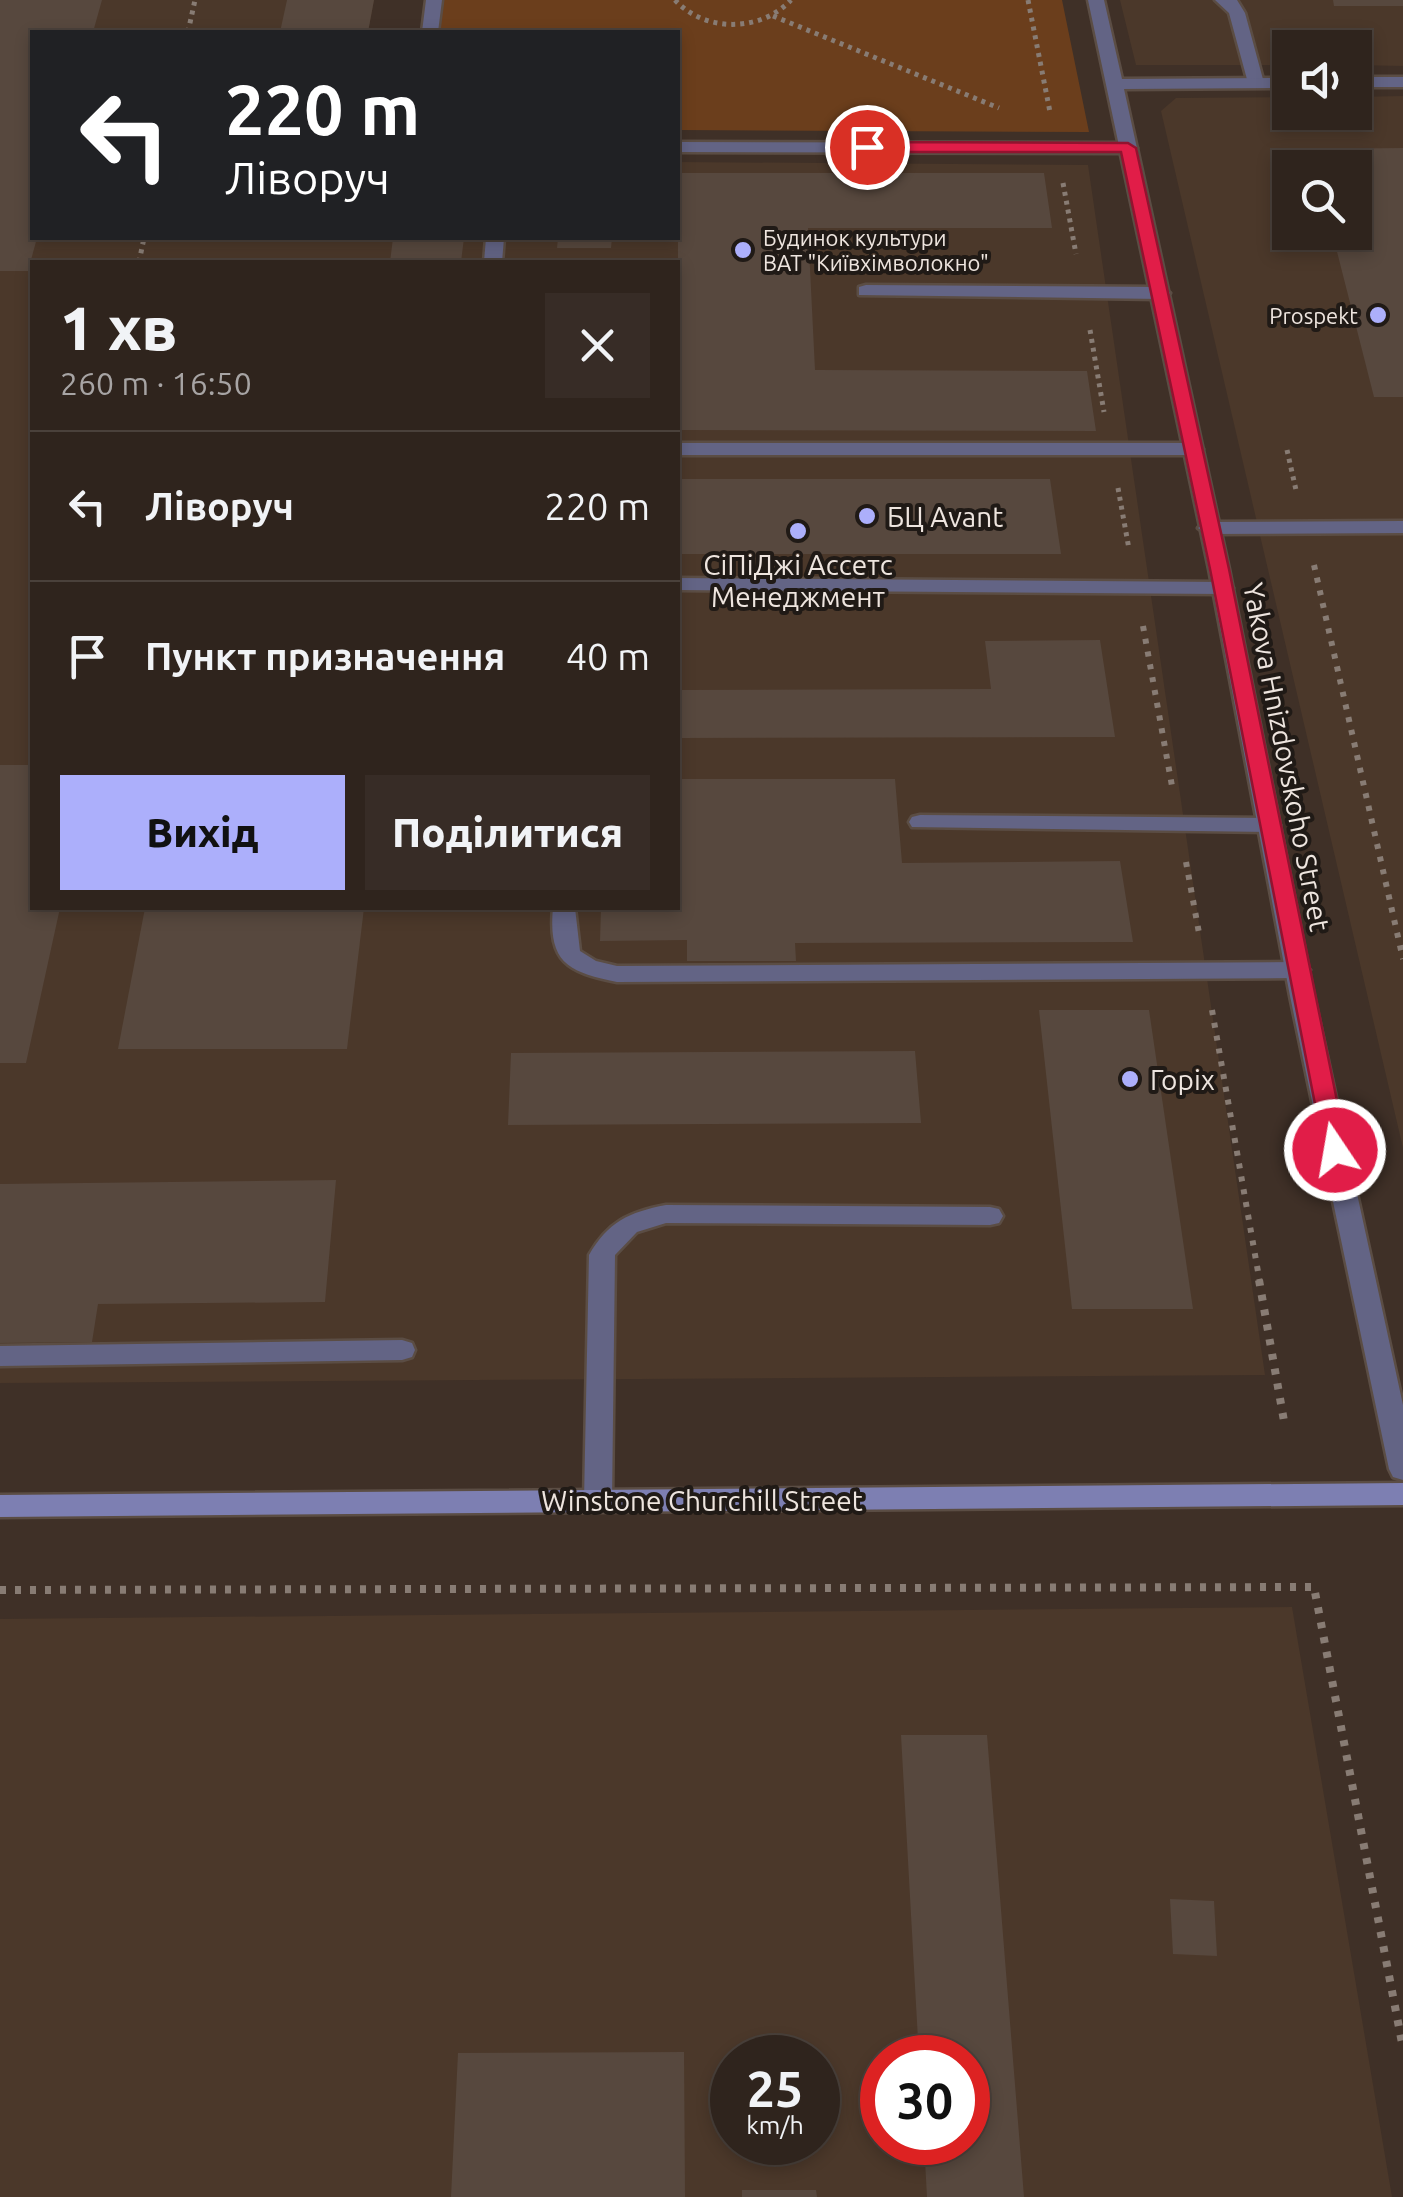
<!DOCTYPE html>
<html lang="uk">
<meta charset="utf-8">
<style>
:root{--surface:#2f241d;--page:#372c26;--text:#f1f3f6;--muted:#a7a4a4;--line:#4a413b;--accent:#acaffb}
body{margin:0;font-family:Ubuntu,sans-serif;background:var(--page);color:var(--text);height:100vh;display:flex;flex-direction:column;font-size:38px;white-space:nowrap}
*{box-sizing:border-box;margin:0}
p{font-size:32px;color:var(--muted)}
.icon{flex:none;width:55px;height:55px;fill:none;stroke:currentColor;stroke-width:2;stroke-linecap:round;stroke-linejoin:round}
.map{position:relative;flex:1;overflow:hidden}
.side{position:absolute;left:30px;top:260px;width:650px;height:650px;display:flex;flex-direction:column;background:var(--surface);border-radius:0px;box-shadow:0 5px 15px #0003,0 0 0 2px var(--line)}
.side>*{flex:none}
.hud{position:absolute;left:30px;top:30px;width:650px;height:210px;border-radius:0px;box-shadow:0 5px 15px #0003,0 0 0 2px var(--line);background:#202124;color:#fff;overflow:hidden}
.buttons{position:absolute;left:1272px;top:30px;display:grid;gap:20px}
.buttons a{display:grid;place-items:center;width:100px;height:100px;border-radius:0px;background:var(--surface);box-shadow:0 5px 15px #0003,0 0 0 2px var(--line);font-size:50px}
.speed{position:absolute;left:710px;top:2035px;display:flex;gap:20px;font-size:50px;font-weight:700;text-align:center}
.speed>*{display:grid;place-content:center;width:130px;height:130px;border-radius:50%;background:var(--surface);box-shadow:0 5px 15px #0003,0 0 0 2px var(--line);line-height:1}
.speed small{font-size:25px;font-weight:400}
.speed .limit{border:15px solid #d22;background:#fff;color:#111}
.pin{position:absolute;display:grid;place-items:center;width:85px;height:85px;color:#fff;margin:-42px;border:5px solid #fff;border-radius:50%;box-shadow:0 2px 10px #0007}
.me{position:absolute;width:110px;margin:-55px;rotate:348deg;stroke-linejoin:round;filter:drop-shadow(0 0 8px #0008)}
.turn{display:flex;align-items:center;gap:35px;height:210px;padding:0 30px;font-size:45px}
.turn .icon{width:130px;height:130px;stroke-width:2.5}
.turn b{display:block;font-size:70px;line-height:85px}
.round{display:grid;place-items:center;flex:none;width:105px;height:105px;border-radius:0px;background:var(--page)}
.overview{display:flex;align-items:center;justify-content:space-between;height:170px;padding:0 30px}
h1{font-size:60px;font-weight:800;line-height:75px}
.primary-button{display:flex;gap:20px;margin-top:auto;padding:20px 30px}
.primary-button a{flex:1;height:115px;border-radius:0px;background:var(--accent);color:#111;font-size:40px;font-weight:800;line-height:115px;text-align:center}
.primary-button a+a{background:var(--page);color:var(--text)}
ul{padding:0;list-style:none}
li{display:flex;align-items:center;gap:30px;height:150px;padding:0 30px;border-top:2px solid var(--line)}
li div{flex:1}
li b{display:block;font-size:38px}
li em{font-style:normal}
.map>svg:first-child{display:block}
.built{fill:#4b382a;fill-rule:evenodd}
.green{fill:#6b3e1c}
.building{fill:#57483e}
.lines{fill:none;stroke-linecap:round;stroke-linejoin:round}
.lane-casing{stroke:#5b4d44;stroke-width:5}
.street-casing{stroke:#5b4d44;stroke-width:5}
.secondary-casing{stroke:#5b4d44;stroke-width:5}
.path-far2{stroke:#887c74;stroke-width:5;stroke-dasharray:4 5;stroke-linecap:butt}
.path-far1{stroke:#887c74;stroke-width:6;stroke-dasharray:5 8;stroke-linecap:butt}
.path{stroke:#887c74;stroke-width:8;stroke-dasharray:6 9;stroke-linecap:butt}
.lane{fill:#636485;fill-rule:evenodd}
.street{fill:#636485;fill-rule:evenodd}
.secondary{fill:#7d7fb2;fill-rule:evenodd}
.route{fill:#e11d48;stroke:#92132f;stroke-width:2.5}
.poi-dot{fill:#acaffb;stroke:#201a16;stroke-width:4}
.labels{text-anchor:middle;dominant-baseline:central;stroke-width:8;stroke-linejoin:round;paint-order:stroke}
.far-poi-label{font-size:22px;fill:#eee5df;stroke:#201a16;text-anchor:start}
.poi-label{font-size:28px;fill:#eee5df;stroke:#201a16;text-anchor:start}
.street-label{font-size:28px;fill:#eee5df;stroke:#201a16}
</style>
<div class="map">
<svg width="1403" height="2197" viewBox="0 0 1403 2197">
<rect width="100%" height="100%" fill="#3f3027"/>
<g class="built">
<path d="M0,0h374l-6,32h-336v206h646v-76l410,3 177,1210 -1265,8zM32,262h646v646h-646z"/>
<polygon points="1120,0 1403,0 1403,66 1355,65 1355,48 1290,48 1290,65 1136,65"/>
<path d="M1403,96v1052l-242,-1037 15,-13 114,-1v15h65v-15zM1290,168h65v64h-65z"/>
<path d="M1292,1607l100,590h-1392v-578zM732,2058h86v84h-86zM882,2058h86v84h-86z"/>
</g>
<polygon class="green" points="444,0 1062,0 1089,132 678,130 678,32 439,32"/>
<g class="building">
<polygon points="0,0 102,0 93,32 32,32 32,238 37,238 28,271 0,271"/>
<polygon points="287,0 374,0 368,32 280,32"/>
<polygon points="1333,0 1403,0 1403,6 1334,6"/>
<polygon points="1403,148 1403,397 1374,397 1332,232 1355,232 1355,168 1316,168 1311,149"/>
<polygon points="678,173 1044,173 1052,228 808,228 815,370 1087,371 1096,431 678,430"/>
<polygon points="393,238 464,238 461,262 390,262"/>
<polygon points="558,238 612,238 611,248 557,248"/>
<polygon points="678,479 1050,479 1061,554 678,554"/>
<polygon points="1100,640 1115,737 678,738 678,690 991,689 985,641"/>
<polygon points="0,765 32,765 32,908 60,908 26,1063 0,1063"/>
<polygon points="678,779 895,779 902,863 1120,861 1133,942 795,943 796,961 687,961 687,940 600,941 601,908 678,908"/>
<polygon points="145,908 364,908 347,1049 118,1049"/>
<polygon points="1039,1010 1149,1010 1193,1309 1072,1309"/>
<polygon points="915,1051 921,1123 508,1125 511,1053"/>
<polygon points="336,1180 325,1302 98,1304 92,1342 0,1343 0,1184"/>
<polygon points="901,1735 987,1735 1024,2197 927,2197 924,2142 968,2142 968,2058 919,2058"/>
<polygon points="1170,1899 1214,1901 1217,1956 1173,1954"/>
<polygon points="684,2052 685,2197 451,2197 458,2053"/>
<polygon points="742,2190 816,2190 817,2197 742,2197"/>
</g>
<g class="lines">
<defs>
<g id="lane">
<polygon points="426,0 442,0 438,32 422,32"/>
<polygon points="1215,0 1237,0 1245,13 1264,83 1262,87 1248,83 1229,13"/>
<polygon points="678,142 1128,143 1137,148 1128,153 678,152"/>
<polygon points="486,238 504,238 502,262 484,262"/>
<polygon points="866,285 1161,287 1170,293 1161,299 859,295 859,287"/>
<polygon points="678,443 1193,443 1203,449 1193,455 678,455"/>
<polygon points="1403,521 1403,533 1208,534 1198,528 1208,522"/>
<polygon points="678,578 1223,582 1233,588 1223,594 678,590"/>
<polygon points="920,815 1269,818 1280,825 1269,832 912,827 909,822 912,817"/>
<path d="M553,908h22l5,43 16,10 21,5 681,-4 12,8 -12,8 -681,4c-50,-10 -69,-20 -64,-74z"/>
<path d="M666,1205l324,2 9,2 4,7 -4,7 -9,2 -324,-2 -29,9 -22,23 -3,246 -4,8 -10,3 -10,-3 -4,-8 5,-246c19,-33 40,-43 77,-50z"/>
<polygon points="402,1340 412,1343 415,1350 412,1357 402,1360 0,1366 0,1346"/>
</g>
<g id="street">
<polygon points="1088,0 1104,0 1122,79 1290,78 1290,88 1124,89 1229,569 1314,996 1403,1405 1403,1480 1393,1477 1389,1469 1290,996 1209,569"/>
<rect x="1355" y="77" width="48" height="10"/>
</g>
<polygon id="secondary" points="1403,1483 1403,1505 0,1517 0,1495"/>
</defs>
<use href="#lane" class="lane-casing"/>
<use href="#street" class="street-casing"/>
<use href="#secondary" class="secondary-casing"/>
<g class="path-far2">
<path d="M675,0c30,33 86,32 116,0"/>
<polyline points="1028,0 1050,112"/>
<polyline points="773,16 999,108"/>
<polyline points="188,32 195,0"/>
<polyline points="1063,183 1076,254"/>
<polyline points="139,262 144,238"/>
<polyline points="1090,330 1104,412"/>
<polyline points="1287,450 1296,490"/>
<polyline points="1118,488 1129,549"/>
</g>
<g class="path-far1">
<polyline points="1314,565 1403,959"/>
<polyline points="1143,626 1172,786"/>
<polyline points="1186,862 1199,933"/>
<polyline points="1212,1010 1260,1283"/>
</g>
<g class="path">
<polyline points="1259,1280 1284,1421"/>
<polyline points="0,1590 1314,1587 1403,2048"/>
</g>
<use href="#lane" class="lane"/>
<use href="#street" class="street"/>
<use href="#secondary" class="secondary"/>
</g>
<polygon class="route" points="1128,143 1136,148 1229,569 1347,1150 1335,1159 1324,1150 1210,569 1121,152 867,152 859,147 867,142"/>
<g class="poi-dot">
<circle cx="743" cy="250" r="10"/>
<circle cx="1378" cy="315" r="10"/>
<circle cx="867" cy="516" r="10"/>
<circle cx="798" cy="531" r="10"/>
<circle cx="1130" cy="1079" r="10"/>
</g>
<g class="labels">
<g class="far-poi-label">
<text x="763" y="237">Будинок культури<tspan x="763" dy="25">ВАТ "Київхімволокно"</tspan></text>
<text x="1358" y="315" text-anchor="end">Prospekt</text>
</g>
<g class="poi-label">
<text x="887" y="516">БЦ Avant</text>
<text x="798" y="564" text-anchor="middle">СіПіДжі Ассетс<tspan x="798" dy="32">Менеджмент</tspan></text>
<text x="1150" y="1079">Горіх</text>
</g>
<g class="street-label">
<text transform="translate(1287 757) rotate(79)">Yakova Hnizdovskoho Street</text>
<text x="702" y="1500">Winstone Churchill Street</text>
</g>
</g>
</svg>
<div class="buttons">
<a><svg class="icon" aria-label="sound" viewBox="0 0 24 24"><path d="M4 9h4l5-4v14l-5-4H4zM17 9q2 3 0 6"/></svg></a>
<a><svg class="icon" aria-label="search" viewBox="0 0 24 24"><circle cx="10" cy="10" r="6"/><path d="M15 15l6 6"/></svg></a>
</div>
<div class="speed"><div>25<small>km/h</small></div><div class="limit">30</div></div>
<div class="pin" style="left:867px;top:147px;background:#d93025"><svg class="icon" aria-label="arrive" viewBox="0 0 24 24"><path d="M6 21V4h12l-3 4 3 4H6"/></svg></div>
<svg class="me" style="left:1335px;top:1150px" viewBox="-20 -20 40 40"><circle r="17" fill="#e11d48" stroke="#fff" stroke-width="3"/><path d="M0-11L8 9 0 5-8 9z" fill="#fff"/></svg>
<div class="hud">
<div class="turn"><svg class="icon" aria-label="left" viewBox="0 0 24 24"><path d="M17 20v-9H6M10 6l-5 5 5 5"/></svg><div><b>220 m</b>Ліворуч</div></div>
</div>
<section class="side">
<div class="overview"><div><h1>1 хв</h1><p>260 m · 16:50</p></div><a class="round"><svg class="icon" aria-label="close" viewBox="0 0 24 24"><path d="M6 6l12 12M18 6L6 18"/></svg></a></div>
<ul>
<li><svg class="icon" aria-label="left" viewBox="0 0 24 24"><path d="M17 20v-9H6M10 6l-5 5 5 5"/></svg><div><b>Ліворуч</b></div><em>220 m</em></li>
<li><svg class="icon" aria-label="arrive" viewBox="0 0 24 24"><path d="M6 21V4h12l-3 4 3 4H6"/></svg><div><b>Пункт призначення</b></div><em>40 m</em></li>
</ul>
<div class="primary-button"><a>Вихід</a><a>Поділитися</a></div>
</section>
</div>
